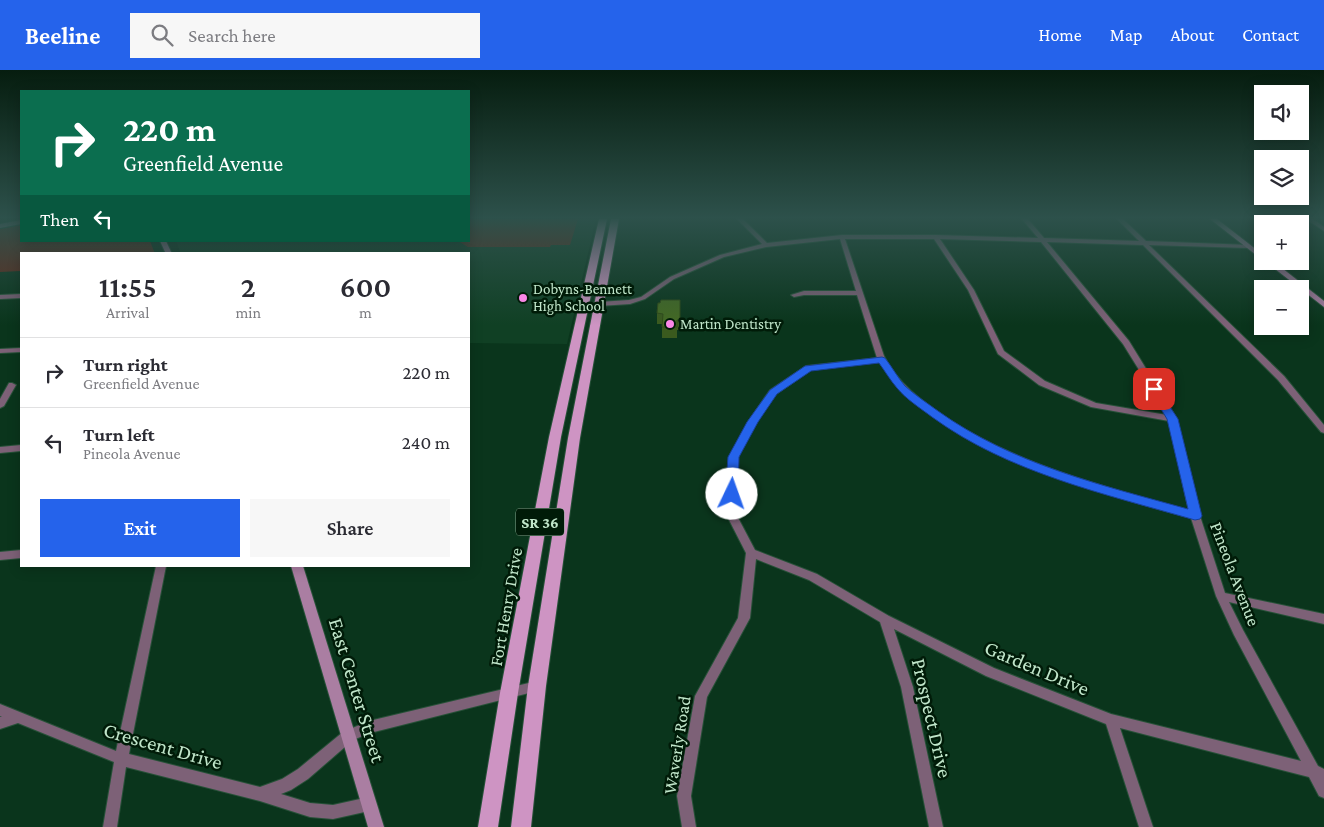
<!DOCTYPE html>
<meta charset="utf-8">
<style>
:root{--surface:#fff;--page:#f7f7f7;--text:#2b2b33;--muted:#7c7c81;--line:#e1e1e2;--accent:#2563eb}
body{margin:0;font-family:"Crimson Pro",serif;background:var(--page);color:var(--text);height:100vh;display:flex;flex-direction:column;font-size:19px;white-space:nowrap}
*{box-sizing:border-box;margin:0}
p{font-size:16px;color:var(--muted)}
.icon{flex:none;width:28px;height:28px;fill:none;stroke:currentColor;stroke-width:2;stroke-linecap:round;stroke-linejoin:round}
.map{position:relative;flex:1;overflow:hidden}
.panel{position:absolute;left:20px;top:182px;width:450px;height:315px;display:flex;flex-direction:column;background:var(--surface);border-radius:0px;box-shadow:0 2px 12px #0003}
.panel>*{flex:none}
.guide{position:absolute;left:20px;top:20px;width:450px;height:152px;border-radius:0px;box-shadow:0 2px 12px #0003;background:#0b6e4f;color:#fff;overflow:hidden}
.buttons{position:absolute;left:1254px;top:15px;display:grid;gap:10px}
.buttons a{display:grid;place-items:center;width:55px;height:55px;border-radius:0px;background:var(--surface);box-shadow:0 2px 12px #0003;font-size:25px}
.pin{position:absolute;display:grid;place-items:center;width:42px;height:42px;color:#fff;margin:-21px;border-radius:10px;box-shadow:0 2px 8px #0006}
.me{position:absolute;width:55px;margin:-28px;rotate:3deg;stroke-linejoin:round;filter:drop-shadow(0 0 4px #0008)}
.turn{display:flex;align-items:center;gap:18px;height:105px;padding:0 20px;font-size:22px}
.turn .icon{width:65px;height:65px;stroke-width:2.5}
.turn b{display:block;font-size:35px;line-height:42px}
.then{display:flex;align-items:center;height:48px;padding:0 20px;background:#0003;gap:10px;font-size:19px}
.eta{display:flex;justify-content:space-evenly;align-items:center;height:85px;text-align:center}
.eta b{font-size:30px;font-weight:600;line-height:35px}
.button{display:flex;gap:10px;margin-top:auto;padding:10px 20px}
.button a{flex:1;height:58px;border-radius:0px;background:var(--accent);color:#fff;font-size:20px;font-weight:600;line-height:58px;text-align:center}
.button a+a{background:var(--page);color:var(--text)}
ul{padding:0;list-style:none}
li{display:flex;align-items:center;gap:15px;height:70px;padding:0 20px;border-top:1px solid var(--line)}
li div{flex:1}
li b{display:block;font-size:19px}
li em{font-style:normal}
header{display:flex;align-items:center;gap:30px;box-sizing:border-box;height:70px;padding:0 25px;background:var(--accent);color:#fff}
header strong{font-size:24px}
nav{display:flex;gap:28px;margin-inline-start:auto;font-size:18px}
.search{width:350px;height:45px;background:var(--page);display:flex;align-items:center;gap:12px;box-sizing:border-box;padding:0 18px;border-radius:0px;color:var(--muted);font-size:19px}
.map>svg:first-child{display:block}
.built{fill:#104024}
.green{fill:#6a2517}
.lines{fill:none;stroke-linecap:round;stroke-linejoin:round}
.street-casing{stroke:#275138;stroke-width:2}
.secondary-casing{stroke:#275138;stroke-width:2}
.primary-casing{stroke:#275138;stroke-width:2}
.street{fill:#7d6177;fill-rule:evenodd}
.secondary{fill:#aa7ea2;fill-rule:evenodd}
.primary{fill:#ce94c3;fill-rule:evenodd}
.wall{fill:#3a5a1e}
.building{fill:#436923;stroke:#2f4a18}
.route{fill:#2563eb;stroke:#184099}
.poi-dot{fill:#fa87e7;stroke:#001b08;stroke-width:2}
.labels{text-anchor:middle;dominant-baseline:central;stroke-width:5;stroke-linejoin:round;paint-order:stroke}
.far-poi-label{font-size:15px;fill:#c0e6ca;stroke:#001b08;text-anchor:start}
.shield{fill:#001b08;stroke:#86a990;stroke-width:1}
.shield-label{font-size:16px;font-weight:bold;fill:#c0e6ca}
.street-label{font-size:18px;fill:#c0e6ca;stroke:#001b08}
.near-street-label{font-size:21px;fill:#c0e6ca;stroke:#001b08}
</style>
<header>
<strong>Beeline</strong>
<div class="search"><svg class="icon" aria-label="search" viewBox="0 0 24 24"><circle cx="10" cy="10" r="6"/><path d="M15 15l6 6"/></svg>Search here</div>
<nav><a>Home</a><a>Map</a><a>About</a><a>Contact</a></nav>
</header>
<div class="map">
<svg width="1324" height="757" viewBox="0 0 1324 757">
<rect width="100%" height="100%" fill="#0a351c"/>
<polygon class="built" points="469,149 596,149 567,274 469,273 469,184 181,184 176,171 469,171"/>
<g class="green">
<polygon points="469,149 578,149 570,175 551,175 550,177 468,177 458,171 469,171"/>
<polygon points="21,155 21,171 150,171 155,184 21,184 21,201 0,202 0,159"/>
</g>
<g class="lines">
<defs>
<g id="street">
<path d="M737,149h6l24,24 75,-8h94l102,3 -16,-19h6l16,19 95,3 -22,-22h6l23,22 104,4v2l-2,1 -99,-3 135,131 40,49v8l-3,-1 -43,-52 -135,-135 -96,-3 82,99 48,78 23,97 25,77 99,21v10l-95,-22 14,28 75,136 6,3v29l-5,-2 -10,-19 -189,-49 33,99h-14l-33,-103 -120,-48 -92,-47 19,58 30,140h-14l-28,-140 -21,-65 -71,-42 -53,-21 -6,59 -43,79 -16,99 5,31h-14l-5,-31 18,-100 43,-78 8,-65 -21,-41 5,-55 18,-35 22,-32 36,-24 71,-8 -20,-63h-53l-10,2 -3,-2 13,-4h52l-16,-52 -74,8 -42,10 -50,22 -29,20 -15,5 -31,2 -3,-2 3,-2 30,-2 12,-3 29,-20 50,-22 42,-11zM845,169h89l34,51 30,64 41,31 52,22 78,14 20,90c-83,-24 -168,-45 -241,-92 -25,-17 -51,-36 -64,-63zM940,169l101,3 82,102 44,71 -71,-12 -51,-22 -41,-30 -30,-61zM880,292c15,26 38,44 63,61 75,49 162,71 248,95l25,78 18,39 67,126 -190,-47 -117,-46 -105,-52 -72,-42 -62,-24 -20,-38 3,-55 18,-35 20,-28 35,-24z"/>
<polygon points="1306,149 1313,149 1324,157 1324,161"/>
<polygon points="21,224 21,228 0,229 0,225"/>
<polygon points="21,278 21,282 0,283 0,279"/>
<polygon points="9,313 12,313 16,315 4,336 0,338 0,329"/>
<polygon points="21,375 21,381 0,383 0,377"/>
<polygon points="21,480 21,488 0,490 0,482"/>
<polygon points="156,496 166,496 129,684 260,717 282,709 298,699 343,662 369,651 537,611 541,612 543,616 541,620 537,621 370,663 353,670 308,709 291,720 281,724 310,733 333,735 369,727 374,729 376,734 374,739 369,741 333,749 310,747 260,731 126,697 117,757 103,757 114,692 18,653 0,659 0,647 2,647 0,646 0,634 116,681"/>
</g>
<g id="secondary">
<polygon points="1210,149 1217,149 1262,184 1262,189 1260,188"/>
<polygon points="21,150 21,154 0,158 0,154"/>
<polygon points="160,171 166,171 172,184 166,184"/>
<polygon points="1265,191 1273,191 1324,231 1324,237"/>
<polygon points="291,496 303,496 384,757 368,757"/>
</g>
<g id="primary">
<polygon points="599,149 607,149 561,367 518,623 498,757 478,757 500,623 549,367"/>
<polygon points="611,149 619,149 580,368 546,616 531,757 511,757 528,616 568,368"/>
</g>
</defs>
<use href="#street" class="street-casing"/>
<use href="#secondary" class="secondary-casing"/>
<use href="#primary" class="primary-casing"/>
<use href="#street" class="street"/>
<use href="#secondary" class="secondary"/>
<use href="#primary" class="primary"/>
</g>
<polygon class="wall" points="680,230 679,260 677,260 677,268 662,268 662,254 657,254 657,243"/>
<polygon class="building" points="661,230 680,230 680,250 677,250 677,257 662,257 663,244 657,243 658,233 660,233"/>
<linearGradient id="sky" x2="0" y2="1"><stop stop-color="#061d0f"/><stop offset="0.58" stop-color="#2d514b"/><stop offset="1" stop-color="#2d514b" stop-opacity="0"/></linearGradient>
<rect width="1324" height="255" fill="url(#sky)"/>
<path class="route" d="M882,287l3,1c7,9 13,20 20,28 10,9 22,17 33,25 74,53 163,74 250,98l-21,-90 -18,-30 1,-2h7l21,32 24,97 -2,3 -5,1c-90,-26 -186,-47 -263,-103 -12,-9 -26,-18 -35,-29 -7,-8 -12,-17 -18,-25l-68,8 -34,23 -19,28 -19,35 -1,37 -2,3h-9l-2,-3 3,-37 19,-35 23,-32 35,-24z"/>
<g class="poi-dot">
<circle cx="523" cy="228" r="5"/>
<circle cx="670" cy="254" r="5"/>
</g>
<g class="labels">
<g class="far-poi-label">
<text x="533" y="219">Dobyns-Bennett<tspan x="533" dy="17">High School</tspan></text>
<text x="680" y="254">Martin Dentistry</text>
</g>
<rect class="shield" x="516" y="438.5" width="48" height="27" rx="4"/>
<g class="shield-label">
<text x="540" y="452">SR 36</text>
</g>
<g class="street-label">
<text transform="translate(1235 504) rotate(69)">Pineola Avenue</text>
<text transform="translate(506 537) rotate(-80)">Fort Henry Drive</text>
<text transform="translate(677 675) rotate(-81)">Waverly Road</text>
</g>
<g class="near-street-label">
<text transform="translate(1037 598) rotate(23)">Garden Drive</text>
<text transform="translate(357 620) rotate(73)">East Center Street</text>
<text transform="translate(932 648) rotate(77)">Prospect Drive</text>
<text transform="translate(163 676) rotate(16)">Crescent Drive</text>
</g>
</g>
</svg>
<div class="buttons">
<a><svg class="icon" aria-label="sound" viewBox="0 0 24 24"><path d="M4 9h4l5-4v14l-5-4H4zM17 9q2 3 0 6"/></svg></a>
<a><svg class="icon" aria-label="layers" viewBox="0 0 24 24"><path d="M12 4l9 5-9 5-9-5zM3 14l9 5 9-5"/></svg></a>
<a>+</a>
<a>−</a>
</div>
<div class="pin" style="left:1154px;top:319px;background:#d93025"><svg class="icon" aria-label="arrive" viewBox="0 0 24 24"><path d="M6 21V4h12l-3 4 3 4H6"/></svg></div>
<svg class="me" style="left:732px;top:424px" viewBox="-20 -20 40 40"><circle r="19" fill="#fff"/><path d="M0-13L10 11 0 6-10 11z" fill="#2563eb"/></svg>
<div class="guide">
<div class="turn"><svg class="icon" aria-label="right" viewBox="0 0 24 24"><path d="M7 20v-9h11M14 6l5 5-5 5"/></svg><div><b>220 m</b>Greenfield Avenue</div></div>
<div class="then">Then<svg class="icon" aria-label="left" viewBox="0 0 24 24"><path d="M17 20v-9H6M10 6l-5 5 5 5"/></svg></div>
</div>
<section class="panel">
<div class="eta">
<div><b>11:55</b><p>Arrival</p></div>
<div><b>2</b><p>min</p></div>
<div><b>600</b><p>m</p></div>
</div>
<ul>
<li><svg class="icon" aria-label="right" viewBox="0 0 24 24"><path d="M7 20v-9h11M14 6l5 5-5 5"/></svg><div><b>Turn right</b><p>Greenfield Avenue</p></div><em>220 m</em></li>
<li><svg class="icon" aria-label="left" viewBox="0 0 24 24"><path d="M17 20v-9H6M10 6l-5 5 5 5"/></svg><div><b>Turn left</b><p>Pineola Avenue</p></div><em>240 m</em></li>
</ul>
<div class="button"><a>Exit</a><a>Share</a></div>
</section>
</div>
